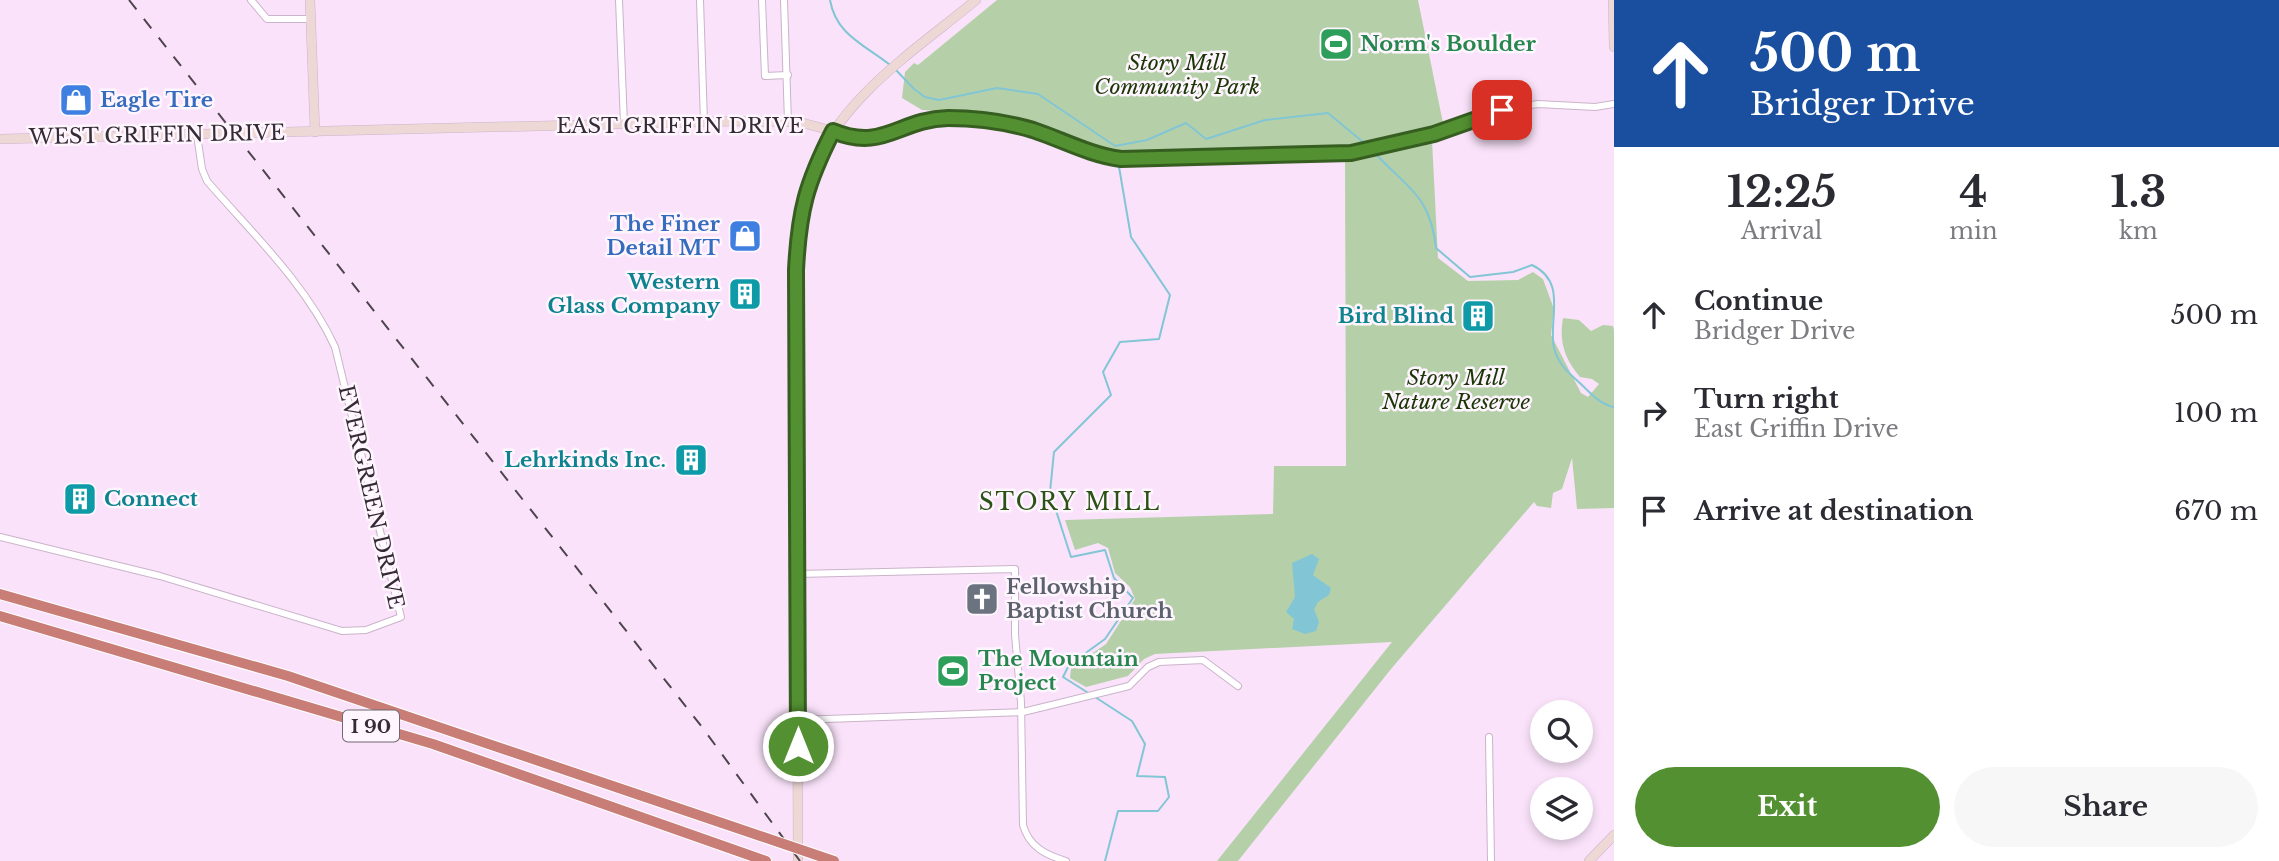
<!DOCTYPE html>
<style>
:root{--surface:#fff;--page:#f7f7f7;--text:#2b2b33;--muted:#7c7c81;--accent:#539031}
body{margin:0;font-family:"Libre Baskerville",serif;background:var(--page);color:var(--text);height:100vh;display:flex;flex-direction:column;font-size:26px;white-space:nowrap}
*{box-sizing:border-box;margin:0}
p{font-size:23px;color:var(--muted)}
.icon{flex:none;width:38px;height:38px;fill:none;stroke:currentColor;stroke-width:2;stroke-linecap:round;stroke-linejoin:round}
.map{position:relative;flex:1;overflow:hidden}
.sheet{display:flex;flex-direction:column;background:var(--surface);width:665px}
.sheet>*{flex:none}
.guide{background:#1a4fa0;color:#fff;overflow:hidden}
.controls{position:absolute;left:1530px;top:700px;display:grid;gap:14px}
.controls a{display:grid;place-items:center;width:63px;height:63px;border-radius:50%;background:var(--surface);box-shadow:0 4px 10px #0003;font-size:35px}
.pin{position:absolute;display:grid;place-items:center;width:60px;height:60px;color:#fff;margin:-30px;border-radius:14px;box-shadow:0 4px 10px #0006}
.me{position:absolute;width:77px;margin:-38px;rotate:0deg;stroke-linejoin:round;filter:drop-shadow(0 0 5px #0008)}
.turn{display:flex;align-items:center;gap:24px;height:147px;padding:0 21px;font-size:32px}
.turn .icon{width:91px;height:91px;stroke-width:2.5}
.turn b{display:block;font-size:49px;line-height:60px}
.eta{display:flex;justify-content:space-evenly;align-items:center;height:119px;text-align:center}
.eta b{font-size:42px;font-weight:700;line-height:49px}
.cta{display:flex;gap:14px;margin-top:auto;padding:14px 21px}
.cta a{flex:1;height:80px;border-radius:42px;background:var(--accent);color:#fff;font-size:28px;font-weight:700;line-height:80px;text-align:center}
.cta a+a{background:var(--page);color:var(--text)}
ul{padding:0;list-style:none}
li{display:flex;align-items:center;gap:21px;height:98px;padding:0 21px}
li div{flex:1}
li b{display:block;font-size:26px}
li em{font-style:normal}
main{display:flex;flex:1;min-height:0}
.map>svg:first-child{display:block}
.green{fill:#b5d0a9}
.water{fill:#82c6d5}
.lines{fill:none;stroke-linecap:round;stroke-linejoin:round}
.stream{stroke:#82c6d5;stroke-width:2}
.street-casing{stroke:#cab4ca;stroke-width:8}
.secondary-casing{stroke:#cab4ca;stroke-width:10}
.highway-casing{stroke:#fff;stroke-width:12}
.street{stroke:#fff;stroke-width:6}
.secondary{stroke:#eed8d6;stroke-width:9}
.highway{stroke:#c87d77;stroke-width:10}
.rail{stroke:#4d444d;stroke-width:2;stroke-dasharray:12 12;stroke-linecap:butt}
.highway-bridge-casing{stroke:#fff;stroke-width:12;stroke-linecap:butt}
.highway-bridge{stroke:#c87d77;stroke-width:10}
.route-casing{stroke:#365e20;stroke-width:18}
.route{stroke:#539031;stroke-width:12}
.labels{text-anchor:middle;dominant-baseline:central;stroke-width:5;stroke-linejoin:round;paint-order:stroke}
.shield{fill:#fef5fe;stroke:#716871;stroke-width:2}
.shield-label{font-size:19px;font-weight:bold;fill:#342c34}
.leisure-label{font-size:21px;font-weight:bold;fill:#27864d;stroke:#fef5fe;text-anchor:start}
.park-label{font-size:21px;font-style:italic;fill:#1a3605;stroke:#fef5fe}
.shop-label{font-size:21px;font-weight:bold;fill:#366cbe;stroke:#fef5fe;text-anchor:start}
.street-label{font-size:21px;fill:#342c34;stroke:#fef5fe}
.culture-label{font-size:21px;font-weight:bold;fill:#0d838f;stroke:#fef5fe;text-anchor:end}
.worship-label{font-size:21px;font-weight:bold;fill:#5b616d;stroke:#fef5fe;text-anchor:start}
.neighbourhood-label{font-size:23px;letter-spacing:2px;fill:#2c5316;stroke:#fef5fe}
</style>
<main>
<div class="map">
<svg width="1614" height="861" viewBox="0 0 1614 861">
<rect width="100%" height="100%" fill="#fae3fa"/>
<path class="green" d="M997,0h421l25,123 -54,18 -19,3 1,12 61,-16 6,118 30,23 50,-1 15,-8 10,7 11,30 -3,26 30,58 7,4 11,-13 -7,-5 -12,-2c-16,-19 -21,-35 -17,-59l16,2 12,11 12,-6 10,1 1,4v178l-37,1 -5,-51 -10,31 -9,4 -2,15 -14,-2 -3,-4 -143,167 -153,192h-21l175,-219 -237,12 -11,5 -16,17 -42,11 -16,-9 1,-10 35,-24 29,-45 -5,-12 -15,-14 -7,-25 -10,-5 -23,7 -10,-30 208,-6 1,-48h72l-1,-305 10,-2v-10l-230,7 -19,-2 -117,-40 -67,-4 -20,-12 3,-26 9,-9 4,2z"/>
<polygon class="water" points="1312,554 1319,559 1313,575 1331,588 1329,595 1318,602 1314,609 1319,622 1316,631 1305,634 1292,629 1294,619 1286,612 1295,597 1292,563"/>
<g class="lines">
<g class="stream">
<path d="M830,0c6,35 35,45 60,65"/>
<polyline points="895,69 914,89 925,97 939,100 997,88 1038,94 1115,146 1147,140 1186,123 1206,139 1265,120 1328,113 1369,147"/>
<path d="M1373,151c33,37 57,42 63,97l34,29 43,-5 19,-7c36,17 16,54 22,83 4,17 17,27 29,38 9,9 19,19 31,21"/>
<polyline points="1090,694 1063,677 1069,665 1105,639 1133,598 1114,578 1105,550 1071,557 1050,492 1054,452 1111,395 1103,372 1120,342 1159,339 1170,295 1131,237 1118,161"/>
<polyline points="1095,697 1132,721 1145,744 1137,776 1165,777 1169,797 1158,811 1118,811 1105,861"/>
</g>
<defs>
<g id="street">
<polyline points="251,0 267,19 310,19"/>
<polyline points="619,0 624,124"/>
<polyline points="700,0 704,122"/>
<polyline points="762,0 765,76 788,75"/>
<polyline points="784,0 788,122"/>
<path d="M833,131c50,20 66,-12 115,-13 28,0 58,4 85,12 30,10 57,24 88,29l230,-6 83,-19 77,-26 27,-4 57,3 19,-3"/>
<path d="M0,537l160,39 182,55 24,-1 35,-13 -66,-270c-29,-63 -83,-114 -128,-166l-5,-12 -5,-34"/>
<path d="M797,574l218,-5v66l6,67 2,123c6,22 23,30 43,36"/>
<polyline points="798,720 1023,712 1129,686 1148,667 1159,662 1203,660 1238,686"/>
<polyline points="1489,737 1491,861"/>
</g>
<g id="secondary">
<polyline points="310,0 315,132"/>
<polyline points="1613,0 1614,47"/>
<polyline points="0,139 739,121 799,122 833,131"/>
<path d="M798,861l-2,-591c2,-33 4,-64 15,-95 27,-76 106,-126 165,-175"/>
<polyline points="1589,861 1614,835"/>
</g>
<g id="highway">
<polyline points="0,594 288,676 722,823"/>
<polyline points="0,616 433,744 766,861"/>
</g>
</defs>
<use href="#street" class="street-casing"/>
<use href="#secondary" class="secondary-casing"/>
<use href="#highway" class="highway-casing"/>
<use href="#street" class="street"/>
<use href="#secondary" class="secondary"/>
<use href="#highway" class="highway"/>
<polyline class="rail" points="129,0 702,727 800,861"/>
<defs>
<polyline id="highway-bridge" points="722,823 834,861"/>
</defs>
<use href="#highway-bridge" class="highway-bridge-casing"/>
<use href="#highway-bridge" class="highway-bridge"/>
</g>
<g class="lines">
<defs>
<path id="route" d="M798,746l-2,-476c3,-59 10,-86 37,-139 50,21 66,-12 115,-13 28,0 58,4 85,12 30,10 57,25 88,29l230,-6 83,-19 68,-24"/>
</defs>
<use href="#route" class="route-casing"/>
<use href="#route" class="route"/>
</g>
<defs>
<symbol id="stadium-square" viewBox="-11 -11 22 22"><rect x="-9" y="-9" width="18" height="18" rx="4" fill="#2e9e5b" stroke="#fef5fe"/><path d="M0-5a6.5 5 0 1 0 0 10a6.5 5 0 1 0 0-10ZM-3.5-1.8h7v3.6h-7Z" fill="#fff"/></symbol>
<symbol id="shop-square" viewBox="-11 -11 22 22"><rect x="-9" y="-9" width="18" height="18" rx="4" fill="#3f7fe0" stroke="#fef5fe"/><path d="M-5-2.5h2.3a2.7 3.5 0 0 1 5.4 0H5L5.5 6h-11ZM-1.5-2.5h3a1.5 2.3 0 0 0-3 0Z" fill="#fff"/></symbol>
<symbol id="building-square" viewBox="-11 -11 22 22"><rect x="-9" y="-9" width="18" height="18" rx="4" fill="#0f9aa8" stroke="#fef5fe"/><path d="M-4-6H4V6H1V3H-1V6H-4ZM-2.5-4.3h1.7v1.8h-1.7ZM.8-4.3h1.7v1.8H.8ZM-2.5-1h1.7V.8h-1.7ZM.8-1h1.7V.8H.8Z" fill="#fff"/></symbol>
<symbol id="church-square" viewBox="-11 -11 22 22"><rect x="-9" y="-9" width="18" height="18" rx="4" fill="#6b7280" stroke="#fef5fe"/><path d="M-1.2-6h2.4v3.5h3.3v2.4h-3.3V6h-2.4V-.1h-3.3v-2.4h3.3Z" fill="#fff"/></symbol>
</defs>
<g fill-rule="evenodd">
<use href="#stadium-square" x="1317" y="25" width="38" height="38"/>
<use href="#shop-square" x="57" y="81" width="38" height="38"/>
<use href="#shop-square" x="726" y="217" width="38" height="38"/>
<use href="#building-square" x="726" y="275" width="38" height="38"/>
<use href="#building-square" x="1459" y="297" width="38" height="38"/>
<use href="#building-square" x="672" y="441" width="38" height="38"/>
<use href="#building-square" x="61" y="480" width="38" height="38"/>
<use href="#church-square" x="963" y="580" width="38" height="38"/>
<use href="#stadium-square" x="934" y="652" width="38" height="38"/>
</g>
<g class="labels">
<rect class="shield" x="343" y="710.5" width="56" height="31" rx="5"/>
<g class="shield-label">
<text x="371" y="726">I 90</text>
</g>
<g class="leisure-label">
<text x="1360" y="44">Norm's Boulder</text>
<text x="978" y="659">The Mountain<tspan x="978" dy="24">Project</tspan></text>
</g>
<g class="park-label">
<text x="1177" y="63">Story Mill<tspan x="1177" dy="24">Community Park</tspan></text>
<text x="1456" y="378">Story Mill<tspan x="1456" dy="24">Nature Reserve</tspan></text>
</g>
<g class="shop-label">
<text x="100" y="100">Eagle Tire</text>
<text x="720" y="224" text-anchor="end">The Finer<tspan x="720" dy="24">Detail MT</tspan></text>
</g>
<g class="street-label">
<text x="680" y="126">EAST GRIFFIN DRIVE</text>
<text transform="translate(157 135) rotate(-1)">WEST GRIFFIN DRIVE</text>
<text transform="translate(371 497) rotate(77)">EVERGREEN DRIVE</text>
</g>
<g class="culture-label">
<text x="720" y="282">Western<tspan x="720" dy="24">Glass Company</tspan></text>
<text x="1454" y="316">Bird Blind</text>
<text x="666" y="460">Lehrkinds Inc.</text>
<text x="104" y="499" text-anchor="start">Connect</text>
</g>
<g class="worship-label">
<text x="1006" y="587">Fellowship<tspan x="1006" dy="24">Baptist Church</tspan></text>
</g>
<g class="neighbourhood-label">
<text x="1070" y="502">STORY MILL</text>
</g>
</g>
</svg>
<div class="controls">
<a><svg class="icon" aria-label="search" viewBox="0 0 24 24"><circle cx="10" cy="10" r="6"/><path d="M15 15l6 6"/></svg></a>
<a><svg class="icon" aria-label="layers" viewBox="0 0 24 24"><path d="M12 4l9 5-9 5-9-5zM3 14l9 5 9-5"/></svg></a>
</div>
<div class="pin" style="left:1502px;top:110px;background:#d93025"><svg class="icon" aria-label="arrive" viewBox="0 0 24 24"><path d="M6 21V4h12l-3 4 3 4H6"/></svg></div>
<svg class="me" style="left:798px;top:746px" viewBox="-20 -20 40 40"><circle r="17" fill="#539031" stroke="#fff" stroke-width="3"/><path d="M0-11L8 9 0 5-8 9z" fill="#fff"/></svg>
</div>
<section class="sheet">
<div class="guide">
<div class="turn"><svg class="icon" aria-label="ahead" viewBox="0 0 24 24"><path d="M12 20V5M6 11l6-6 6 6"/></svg><div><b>500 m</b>Bridger Drive</div></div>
</div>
<div class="eta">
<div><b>12:25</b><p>Arrival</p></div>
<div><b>4</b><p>min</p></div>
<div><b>1.3</b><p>km</p></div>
</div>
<ul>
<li><svg class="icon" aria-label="ahead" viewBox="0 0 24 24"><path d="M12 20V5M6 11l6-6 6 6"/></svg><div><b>Continue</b><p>Bridger Drive</p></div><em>500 m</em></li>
<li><svg class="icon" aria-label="right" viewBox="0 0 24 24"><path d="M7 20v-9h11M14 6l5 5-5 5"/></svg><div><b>Turn right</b><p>East Griffin Drive</p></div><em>100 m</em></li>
<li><svg class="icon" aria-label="arrive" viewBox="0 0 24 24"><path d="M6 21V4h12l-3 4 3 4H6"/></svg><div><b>Arrive at destination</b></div><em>670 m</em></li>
</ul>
<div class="cta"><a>Exit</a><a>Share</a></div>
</section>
</main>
